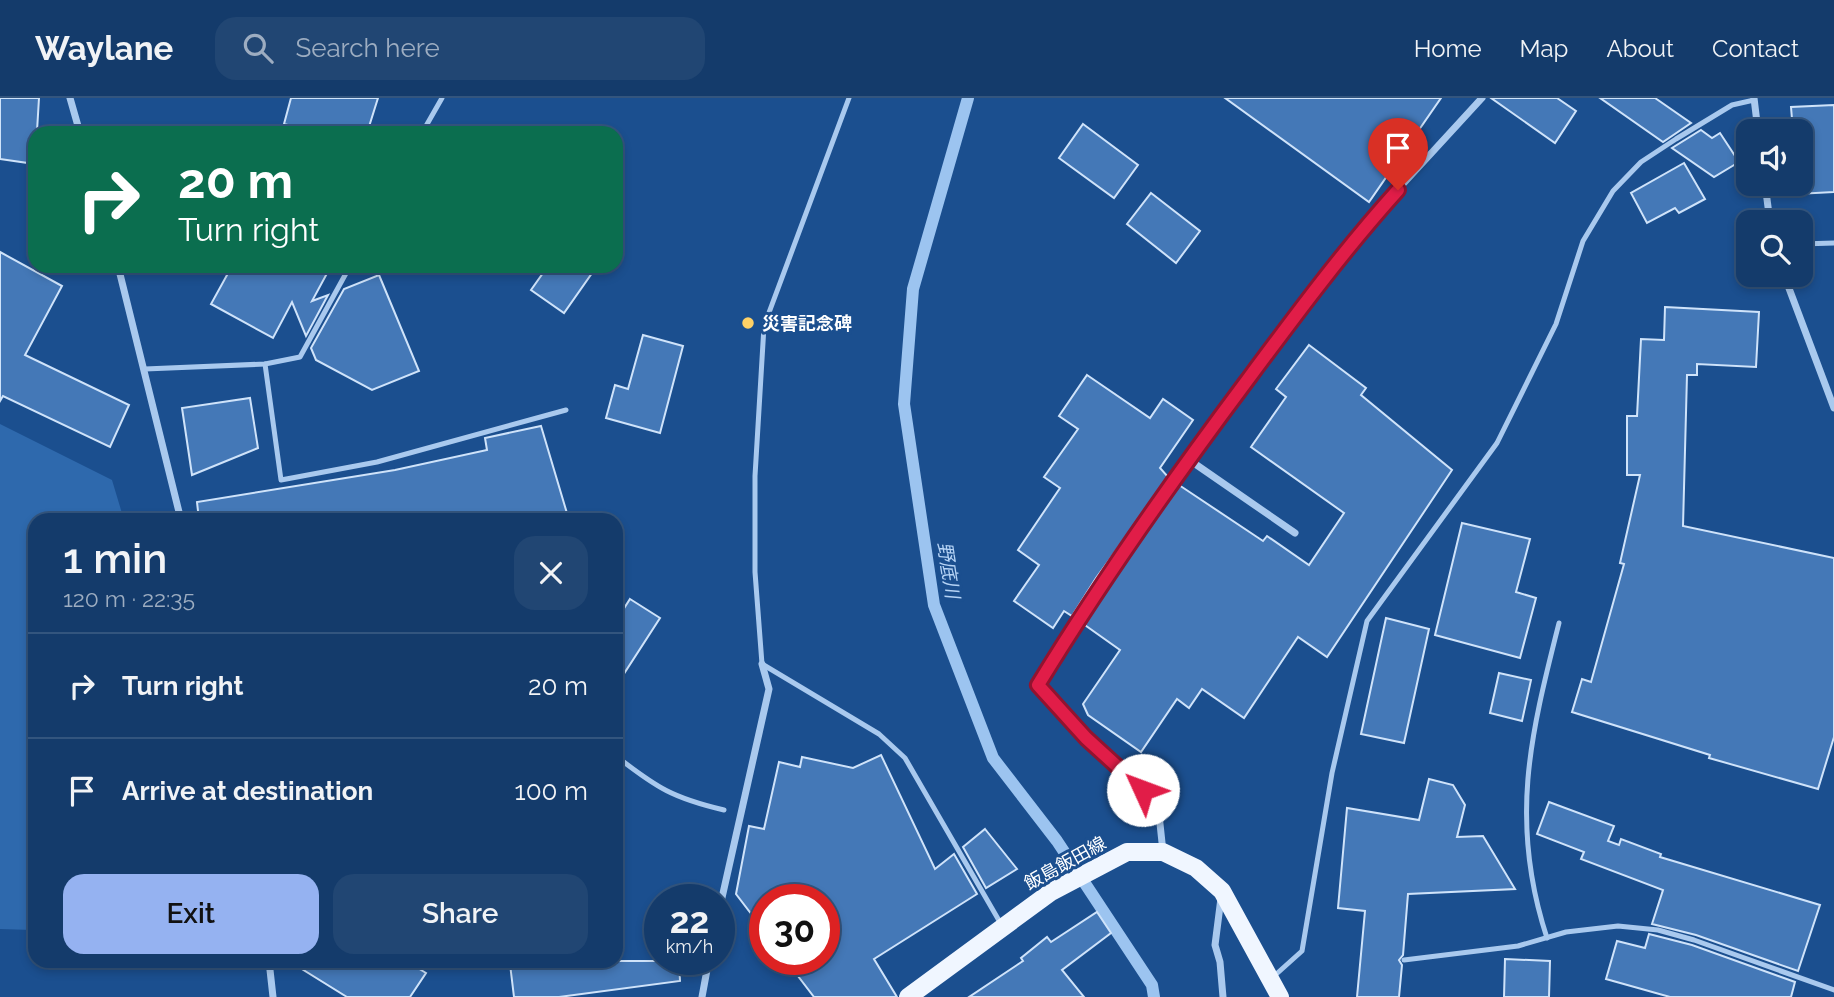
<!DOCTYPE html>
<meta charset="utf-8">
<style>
:root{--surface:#143b6b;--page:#214673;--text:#f1f3f6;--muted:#9dadc1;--line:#33557e;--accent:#95b2f1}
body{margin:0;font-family:Raleway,"Noto Sans JP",sans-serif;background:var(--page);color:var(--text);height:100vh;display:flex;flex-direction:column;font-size:26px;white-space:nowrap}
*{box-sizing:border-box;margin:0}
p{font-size:23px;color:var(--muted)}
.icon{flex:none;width:38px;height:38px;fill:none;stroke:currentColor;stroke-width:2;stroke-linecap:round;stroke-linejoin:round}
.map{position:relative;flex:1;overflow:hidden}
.panel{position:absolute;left:28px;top:415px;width:595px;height:455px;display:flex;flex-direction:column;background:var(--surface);border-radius:21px;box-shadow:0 4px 10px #0003,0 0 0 2px var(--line)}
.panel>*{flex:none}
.hud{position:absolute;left:28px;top:28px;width:595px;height:147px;border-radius:21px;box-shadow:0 4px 10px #0003,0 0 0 2px var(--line);background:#0b6e4f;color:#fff;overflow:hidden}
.tools{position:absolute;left:1736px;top:21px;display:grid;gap:14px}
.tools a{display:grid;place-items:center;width:77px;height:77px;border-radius:14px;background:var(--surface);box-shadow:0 4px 10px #0003,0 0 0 2px var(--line);font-size:35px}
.speed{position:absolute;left:644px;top:786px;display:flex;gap:14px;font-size:35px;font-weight:700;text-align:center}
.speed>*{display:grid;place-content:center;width:91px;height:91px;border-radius:50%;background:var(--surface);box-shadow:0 4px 10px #0003,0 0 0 2px var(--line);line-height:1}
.speed small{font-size:18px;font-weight:400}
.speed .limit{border:10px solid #d22;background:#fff;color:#111}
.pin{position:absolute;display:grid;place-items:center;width:60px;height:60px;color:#fff;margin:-72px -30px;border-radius:50% 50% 50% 0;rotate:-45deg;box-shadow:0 0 7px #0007}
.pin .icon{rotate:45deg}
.me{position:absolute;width:77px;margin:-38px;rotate:313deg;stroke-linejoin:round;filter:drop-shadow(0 0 5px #0008)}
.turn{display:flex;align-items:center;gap:24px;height:147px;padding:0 35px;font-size:32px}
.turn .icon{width:91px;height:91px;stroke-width:2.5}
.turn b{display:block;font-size:49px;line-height:60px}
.round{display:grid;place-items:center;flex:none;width:74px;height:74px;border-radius:21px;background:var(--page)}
.overview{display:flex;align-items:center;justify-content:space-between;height:119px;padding:0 35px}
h1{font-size:42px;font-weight:600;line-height:52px}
.action{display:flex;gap:14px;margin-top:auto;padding:14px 35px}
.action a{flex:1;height:80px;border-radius:21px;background:var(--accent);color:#111;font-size:28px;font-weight:600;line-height:80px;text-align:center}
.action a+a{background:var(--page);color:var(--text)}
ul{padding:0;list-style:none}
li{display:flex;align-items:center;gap:21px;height:105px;padding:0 35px;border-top:2px solid var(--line)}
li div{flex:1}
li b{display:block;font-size:26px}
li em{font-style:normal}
header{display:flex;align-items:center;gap:42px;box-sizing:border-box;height:98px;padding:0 35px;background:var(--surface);border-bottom:2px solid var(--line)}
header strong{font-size:33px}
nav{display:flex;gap:38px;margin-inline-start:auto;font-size:24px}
.search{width:490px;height:63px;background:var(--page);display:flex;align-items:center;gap:18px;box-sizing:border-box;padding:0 24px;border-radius:21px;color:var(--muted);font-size:26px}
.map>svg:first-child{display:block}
.green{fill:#2e69ad}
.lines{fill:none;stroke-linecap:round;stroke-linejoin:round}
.stream{stroke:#9cc4f0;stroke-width:12}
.building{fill:#4478b7;stroke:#cfe3fa;stroke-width:2}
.lane{stroke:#a9c9ee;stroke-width:5}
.street{stroke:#a9c9ee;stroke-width:7}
.primary{stroke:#f0f6ff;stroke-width:18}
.route-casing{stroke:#92132f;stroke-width:18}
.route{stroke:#e11d48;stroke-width:12}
.poi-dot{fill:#ffd166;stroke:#1b4f8f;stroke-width:2.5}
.labels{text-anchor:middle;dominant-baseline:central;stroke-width:6;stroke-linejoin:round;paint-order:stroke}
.poi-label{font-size:18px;font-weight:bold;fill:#fff;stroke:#1b4f8f;text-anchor:start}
.street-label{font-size:18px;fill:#fff;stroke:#1b4f8f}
.water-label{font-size:19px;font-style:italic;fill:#b5d3f5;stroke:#1b4f8f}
</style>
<header>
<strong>Waylane</strong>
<div class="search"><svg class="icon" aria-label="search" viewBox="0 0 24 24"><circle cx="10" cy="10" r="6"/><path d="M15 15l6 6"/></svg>Search here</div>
<nav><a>Home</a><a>Map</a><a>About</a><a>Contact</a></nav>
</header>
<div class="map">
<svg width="1834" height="899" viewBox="0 0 1834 899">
<rect width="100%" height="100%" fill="#1b4f8f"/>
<polygon class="green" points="0,326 112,382 124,422 35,422 35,825 32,832 0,831"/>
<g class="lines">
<polyline class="stream" points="968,0 913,191 904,306 934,507 993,660 1057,743 1152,887 1154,899"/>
</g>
<g class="building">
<polygon points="0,0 39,0 35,66 0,61"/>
<polygon points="291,0 378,0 367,35 318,35 284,26"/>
<polygon points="1225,0 1441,0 1369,104"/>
<polygon points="1491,0 1557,0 1576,13 1555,45"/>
<polygon points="1600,0 1655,0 1691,25 1663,44"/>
<polygon points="1834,7 1834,94 1797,96 1796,86 1801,86 1801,33 1793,33 1791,9"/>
<polygon points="1083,26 1138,67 1114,100 1059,60"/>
<polygon points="1701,32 1712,40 1720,35 1739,64 1714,79 1672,50"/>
<polygon points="1684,65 1705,101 1679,115 1675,110 1647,125 1631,95"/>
<polygon points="1151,95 1200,133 1176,165 1127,126"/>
<polygon points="0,154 62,188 25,257 129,307 110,349 3,298 0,303"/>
<polygon points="232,168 331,168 312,203 328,197 306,238 292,204 273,240 211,206"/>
<polygon points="548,168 597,168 564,215 531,192"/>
<polygon points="379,177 419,273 372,292 316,262 311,250 344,191"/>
<polygon points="1665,209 1759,214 1756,269 1697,266 1697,277 1687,277 1683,428 1834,460 1834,639 1818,691 1709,660 1710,657 1572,614 1582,581 1591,584 1624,466 1620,465 1640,377 1627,377 1627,318 1637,318 1641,241 1664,242"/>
<polygon points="643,237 683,248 660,335 606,320 615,287 628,291"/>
<polygon points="1309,247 1366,290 1361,297 1452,372 1327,559 1298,539 1244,620 1202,591 1189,610 1177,601 1141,654 1088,617 1083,606 1120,552 1082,525 1106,486 1179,387 1263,443 1267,438 1309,467 1344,415 1251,349 1286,299 1276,291"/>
<polygon points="1087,277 1150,320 1163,301 1193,322 1160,370 1169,380 1096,480 1072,518 1064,513 1053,530 1014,503 1039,467 1018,452 1060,390 1044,379 1078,331 1059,318"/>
<polygon points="250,300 258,350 192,377 182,310"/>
<polygon points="541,328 569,422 199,422 197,404 395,372 487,352 485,340"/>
<polygon points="1462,425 1530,441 1516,494 1536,500 1520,560 1435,537"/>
<polygon points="630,501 660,520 616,588 616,523"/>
<polygon points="1386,520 1429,531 1404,645 1361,636"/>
<polygon points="1499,575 1531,582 1522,623 1490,615"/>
<polygon points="881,657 935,771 954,756 977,796 874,861 897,899 814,899 785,861 824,861 824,802 765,802 765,834 736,796 749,728 764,731 779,664 800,669 802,659 853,670"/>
<polygon points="1429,681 1453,687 1465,707 1457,739 1483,738 1515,791 1408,796 1403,857 1399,862 1402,867 1399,899 1357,899 1365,813 1338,810 1347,710 1419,722"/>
<polygon points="1549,704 1614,728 1608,743 1619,747 1621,741 1661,756 1660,759 1820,807 1798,873 1696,837 1652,826 1663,792 1581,761 1584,754 1537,736"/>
<polygon points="985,731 1017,771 986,790 963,749"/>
<polygon points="1097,814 1111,835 1062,872 1084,899 969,899 1023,863 1021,860 1047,839 1051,844"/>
<polygon points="1649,836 1692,847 1795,884 1791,899 1670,899 1606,881 1617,843 1645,850"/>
<polygon points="1505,861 1550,863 1549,899 1504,899"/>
<polygon points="289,863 406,863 426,875 410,899 347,899"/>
<polygon points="538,863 679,863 680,883 559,899 514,899 510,866"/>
</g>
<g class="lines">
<g class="lane">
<polyline points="849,0 764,228 755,378 755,474 762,566 879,636 905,660 1001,826"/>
<polyline points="422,35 442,0"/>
<polyline points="1801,146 1834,145"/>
<polyline points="265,266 281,382 377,364 566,312"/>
<polyline points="145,271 265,266 300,259 350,168"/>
<path d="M616,658c41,32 57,42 108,54"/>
<path d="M1547,840c-38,-116 -17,-201 12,-315"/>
<polyline points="1404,862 1518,848 1566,834 1618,828 1658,832 1694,842 1834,892"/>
<polyline points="1273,879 1302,853 1332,675 1367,523 1497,345 1556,226 1583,143 1613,93 1641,64 1676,41 1732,7 1754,2"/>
</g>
<g class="street">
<polyline points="70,0 80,35"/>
<polyline points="1754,0 1758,33"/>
<polyline points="1765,86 1770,124"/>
<polyline points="118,168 181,422"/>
<polyline points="1784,177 1834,310"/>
<polyline points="1188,361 1295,435"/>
<polyline points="1163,754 1158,707 1086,640 1038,587 1101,483 1347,147 1482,0"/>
<polyline points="1221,800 1215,847 1220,864 1223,899"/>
<polyline points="719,813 769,591 762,566"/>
<polyline points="269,863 273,899"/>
<polyline points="702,899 709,861"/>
</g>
<polyline class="primary" points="908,899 1051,794 1127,754 1163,754 1196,770 1222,793 1280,899"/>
</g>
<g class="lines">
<defs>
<path id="route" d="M1143,692l-57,-52 -48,-53c64,-105 134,-204 208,-303 49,-66 97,-131 152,-192"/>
</defs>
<use href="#route" class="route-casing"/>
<use href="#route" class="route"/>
</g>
<circle class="poi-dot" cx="748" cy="225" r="7"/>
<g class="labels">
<g class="poi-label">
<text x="762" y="225">災害記念碑</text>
</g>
<g class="street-label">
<text transform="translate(1065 765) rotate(-29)">飯島飯田線</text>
</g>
<g class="water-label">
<text transform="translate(949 472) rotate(81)">野底川</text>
</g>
</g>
</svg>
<div class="tools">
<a><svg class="icon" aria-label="sound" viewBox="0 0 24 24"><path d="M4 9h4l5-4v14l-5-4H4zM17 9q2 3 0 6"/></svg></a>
<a><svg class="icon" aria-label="search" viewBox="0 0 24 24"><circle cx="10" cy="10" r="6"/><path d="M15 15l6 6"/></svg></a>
</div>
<div class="speed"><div>22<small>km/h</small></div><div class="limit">30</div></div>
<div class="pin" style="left:1398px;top:92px;background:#d93025"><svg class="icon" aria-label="arrive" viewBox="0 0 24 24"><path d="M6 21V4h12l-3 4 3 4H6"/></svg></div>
<svg class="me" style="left:1143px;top:692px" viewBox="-20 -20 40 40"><circle r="19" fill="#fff"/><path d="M0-13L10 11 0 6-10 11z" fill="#e11d48"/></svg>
<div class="hud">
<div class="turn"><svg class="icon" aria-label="right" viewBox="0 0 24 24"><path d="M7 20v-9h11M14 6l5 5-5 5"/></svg><div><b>20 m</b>Turn right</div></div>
</div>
<section class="panel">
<div class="overview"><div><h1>1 min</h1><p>120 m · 22:35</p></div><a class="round"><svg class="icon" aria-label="close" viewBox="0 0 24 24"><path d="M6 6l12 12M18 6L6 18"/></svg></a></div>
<ul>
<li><svg class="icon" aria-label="right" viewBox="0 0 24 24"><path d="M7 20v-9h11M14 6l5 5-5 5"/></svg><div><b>Turn right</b></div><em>20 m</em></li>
<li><svg class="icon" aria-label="arrive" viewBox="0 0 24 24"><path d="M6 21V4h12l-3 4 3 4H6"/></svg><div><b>Arrive at destination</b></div><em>100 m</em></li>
</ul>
<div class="action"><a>Exit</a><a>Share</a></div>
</section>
</div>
